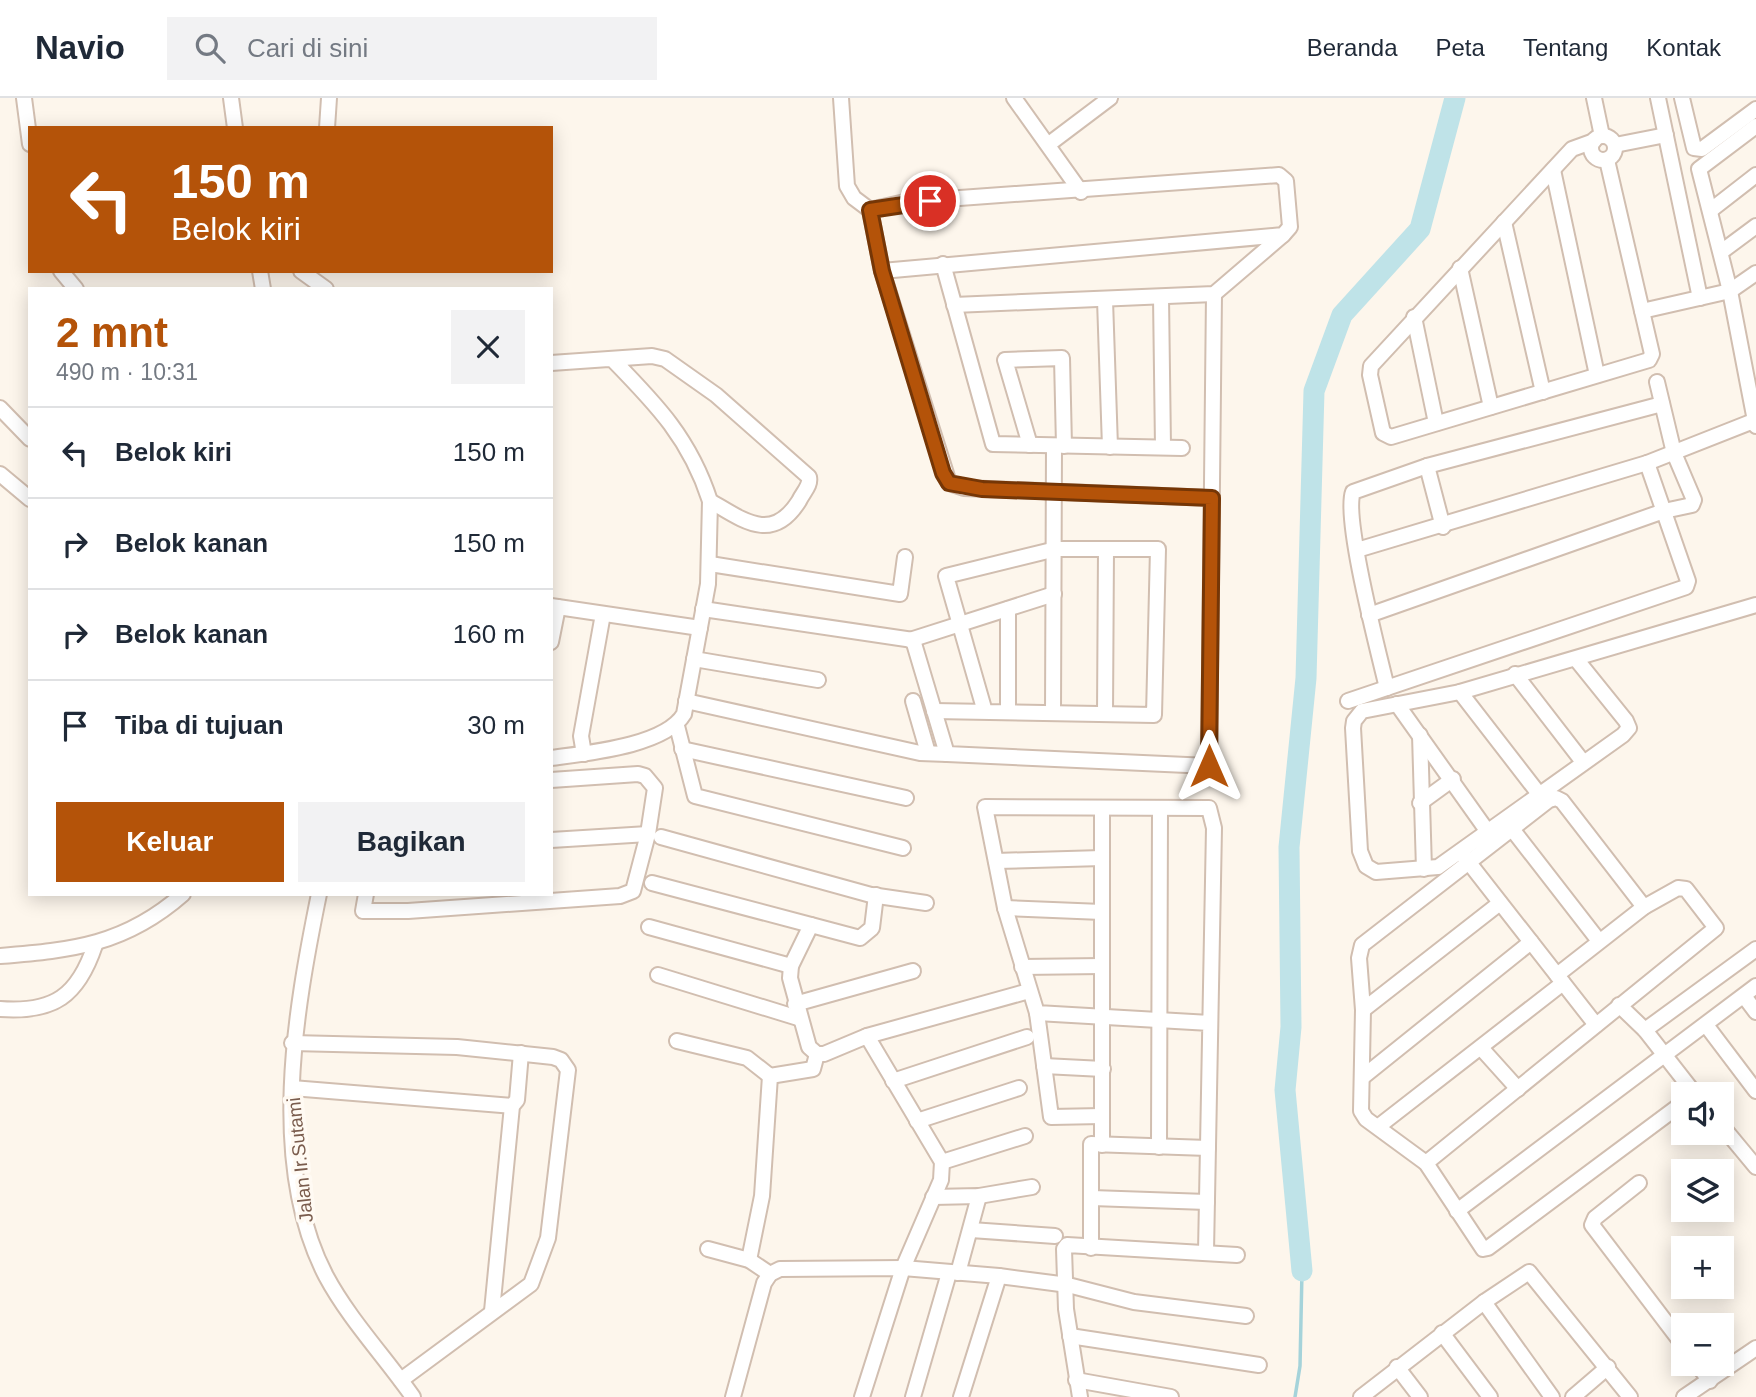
<!DOCTYPE html>
<html lang="id">
<meta charset="utf-8">
<style>
:root{--surface:#fff;--page:#f2f2f3;--text:#1f2937;--muted:#747a83;--line:#e0e1e3;--accent:#b45309}
body{margin:0;font-family:Helvetica,sans-serif;background:var(--page);color:var(--text);height:100vh;display:flex;flex-direction:column;font-size:26px;white-space:nowrap}
*{box-sizing:border-box;margin:0}
p{font-size:23px;color:var(--muted)}
.icon{flex:none;width:38px;height:38px;fill:none;stroke:currentColor;stroke-width:2;stroke-linecap:round;stroke-linejoin:round}
.map{position:relative;flex:1;overflow:hidden}
.details{position:absolute;left:28px;top:189px;width:525px;height:609px;display:flex;flex-direction:column;background:var(--surface);border-radius:0px;box-shadow:0 4px 18px #0003}
.details>*{flex:none}
.guide{position:absolute;left:28px;top:28px;width:525px;height:147px;border-radius:0px;box-shadow:0 4px 18px #0003;background:#b45309;color:#fff;overflow:hidden}
.buttons{position:absolute;left:1671px;top:984px;display:grid;gap:14px}
.buttons a{display:grid;place-items:center;width:63px;height:63px;border-radius:0px;background:var(--surface);box-shadow:0 4px 18px #0003;font-size:35px}
.pin{position:absolute;display:grid;place-items:center;width:60px;height:60px;color:#fff;margin:-30px;border:4px solid #fff;border-radius:50%;box-shadow:0 2px 7px #0007}
.me{position:absolute;width:77px;margin:-38px;rotate:0deg;stroke-linejoin:round;filter:drop-shadow(0 0 5px #0008)}
.turn{display:flex;align-items:center;gap:24px;height:147px;padding:0 28px;font-size:32px}
.turn .icon{width:91px;height:91px;stroke-width:2.5}
.turn b{display:block;font-size:49px;line-height:60px}
.round{display:grid;place-items:center;flex:none;width:74px;height:74px;border-radius:0px;background:var(--page)}
.head{display:flex;align-items:center;justify-content:space-between;height:119px;padding:0 28px}
h1{font-size:42px;font-weight:800;line-height:52px;color:var(--accent)}
.button{display:flex;gap:14px;margin-top:auto;padding:14px 28px}
.button a{flex:1;height:80px;border-radius:0px;background:var(--accent);color:#fff;font-size:28px;font-weight:800;line-height:80px;text-align:center}
.button a+a{background:var(--page);color:var(--text)}
ul{padding:0;list-style:none}
li{display:flex;align-items:center;gap:21px;height:91px;padding:0 28px;border-top:2px solid var(--line)}
li div{flex:1}
li b{display:block;font-size:26px}
li em{font-style:normal}
header{display:flex;align-items:center;gap:42px;box-sizing:border-box;height:98px;padding:0 35px;background:var(--surface);border-bottom:2px solid var(--line)}
header strong{font-size:33px}
nav{display:flex;gap:38px;margin-inline-start:auto;font-size:24px}
.search{width:490px;height:63px;background:var(--page);display:flex;align-items:center;gap:18px;box-sizing:border-box;padding:0 24px;border-radius:0px;color:var(--muted);font-size:26px}
.map>svg:first-child{display:block}
.lines{fill:none;stroke-linecap:round;stroke-linejoin:round}
.stream{stroke:#a5d3da;stroke-width:3.5}
.river{stroke:#bfe3e8;stroke-width:21}
.minor-casing{stroke:#d1beb0;stroke-width:18}
.minor{stroke:#fff;stroke-width:14}
.route-casing{stroke:#753606;stroke-width:18}
.route{stroke:#b45309;stroke-width:12}
.labels{text-anchor:middle;dominant-baseline:central;stroke-width:7;stroke-linejoin:round;paint-order:stroke}
.street-label{font-size:19px;fill:#7a5c4d;stroke:#fffaf3}
</style>
<header>
<strong>Navio</strong>
<div class="search"><svg class="icon" aria-label="search" viewBox="0 0 24 24"><circle cx="10" cy="10" r="6"/><path d="M15 15l6 6"/></svg>Cari di sini</div>
<nav><a>Beranda</a><a>Peta</a><a>Tentang</a><a>Kontak</a></nav>
</header>
<div class="map">
<svg width="1756" height="1299" viewBox="0 0 1756 1299">
<rect width="100%" height="100%" fill="#fdf6ec"/>
<g class="lines">
<polyline class="stream" points="1295,1299 1300,1268 1302,1173"/>
<polyline class="river" points="1302,1173 1285,992 1291,929 1289,749 1306,580 1314,293 1342,217 1420,131 1455,0"/>
<defs>
<g id="minor">
<polyline points="24,0 30,46"/>
<polyline points="231,0 235,30"/>
<polyline points="841,0 847,88 854,100 870,112 882,173 1273,138 1283,137 1290,129 1286,83 1279,77 905,104 870,112"/>
<polyline points="1014,0 1081,94"/>
<polyline points="1594,0 1602,38"/>
<polyline points="1658,0 1700,200"/>
<polyline points="1682,0 1694,50 1702,51 1756,11"/>
<polyline points="1756,28 1699,71 1730,193 1756,328"/>
<polyline points="327,30 329,0"/>
<circle cx="1603" cy="50" r="12"/>
<polyline points="1594,43 1572,51 1371,268 1370,277 1383,335 1391,339 1649,262 1652,256 1642,213"/>
<polyline points="1049,46 1110,0"/>
<polyline points="1615,47 1666,37"/>
<polyline points="1607,62 1642,213 1730,193 1756,175"/>
<polyline points="1553,72 1597,277"/>
<polyline points="1711,112 1756,77"/>
<polyline points="1504,124 1543,294"/>
<polyline points="1721,154 1756,128"/>
<polyline points="943,166 993,346 1182,350"/>
<polyline points="1460,170 1491,309"/>
<polyline points="61,173 76,191"/>
<polyline points="260,173 263,191"/>
<polyline points="301,173 326,191"/>
<polyline points="882,173 949,385 964,390 1212,400"/>
<polyline points="1161,199 1163,349"/>
<polyline points="1105,202 1110,349"/>
<polyline points="954,207 1214,196 1283,137"/>
<polyline points="1414,219 1436,325"/>
<path d="M551,265l101,-7 13,3 51,36 93,82c2,9 -6,15 -10,24 -27,43 -56,19 -89,0 -20,-62 -53,-96 -97,-141"/>
<polyline points="0,310 30,341"/>
<polyline points="1030,347 1005,262 1062,260 1064,348"/>
<polyline points="1427,368 1443,429"/>
<polyline points="0,376 30,401"/>
<polyline points="1357,452 1647,365 1756,322"/>
<polyline points="710,466 900,496 905,459"/>
<polyline points="551,508 700,530"/>
<polyline points="703,511 913,542 947,656 1209,668 1214,196"/>
<polyline points="1369,517 1664,413 1692,407 1694,402 1674,355 1657,284"/>
<polyline points="910,542 1054,496"/>
<polyline points="551,544 558,509"/>
<polyline points="694,561 818,582"/>
<polyline points="1576,561 1626,623 1629,630 1623,637 1438,769 1376,774 1366,768 1360,753 1353,630 1354,623 1362,613 1460,594 1756,507"/>
<polyline points="1515,576 1583,664"/>
<path d="M1387,590c-8,-34 -44,-170 -34,-196l74,-26 235,-62"/>
<polyline points="1460,594 1539,696"/>
<polyline points="686,603 920,655 947,656"/>
<polyline points="913,603 928,655"/>
<polyline points="1348,603 1686,489 1688,483 1647,365"/>
<polyline points="1397,606 1488,734"/>
<polyline points="934,613 1154,617 1158,451 1056,451 946,478 985,614"/>
<polyline points="1008,614 1008,511"/>
<polyline points="1053,615 1054,348"/>
<polyline points="1105,616 1106,451"/>
<polyline points="677,628 695,698 903,750"/>
<polyline points="1420,637 1424,771"/>
<polyline points="682,651 906,700"/>
<polyline points="584,656 581,638 603,516"/>
<path d="M551,660c36,-5 114,-12 133,-44l24,-130 2,-83"/>
<polyline points="1420,705 1453,681"/>
<polyline points="1102,710 1102,1047"/>
<polyline points="1512,731 1599,843"/>
<polyline points="661,739 871,797 926,805"/>
<polyline points="551,742 648,736"/>
<polyline points="1463,757 1596,927"/>
<polyline points="996,763 1102,760"/>
<polyline points="652,785 811,827 791,868 790,880 809,949 817,956 824,956 867,938 942,1064 941,1082 903,1170 862,1299"/>
<path d="M319,796c-24,117 -51,271 7,382 23,43 59,81 87,121"/>
<polyline points="366,796 363,813 408,813 620,798 633,793 648,736 655,690 645,678 638,676 551,682"/>
<polyline points="1644,809 1562,703 1556,700 1549,702 1362,847 1359,860 1363,912 1361,1013 1366,1021 1426,1065 1483,1151 1488,1150 1684,1004"/>
<polyline points="1005,810 1102,814"/>
<polyline points="811,827 860,840 872,830 876,797"/>
<polyline points="649,829 791,868"/>
<path d="M0,858c73,-6 125,-11 183,-62"/>
<polyline points="1022,869 1102,868"/>
<polyline points="658,877 798,920"/>
<polyline points="1744,898 1756,914"/>
<polyline points="795,906 913,873"/>
<polyline points="1619,907 1645,932 1695,996"/>
<path d="M0,911c54,4 78,-13 95,-64"/>
<polyline points="1363,912 1500,805"/>
<polyline points="1037,915 1051,1019 1102,1018"/>
<polyline points="1706,927 1756,993"/>
<polyline points="1645,932 1756,851"/>
<polyline points="867,938 1029,893"/>
<polyline points="677,943 747,960 770,978 813,971 817,956"/>
<polyline points="292,945 457,949 553,959 561,962 568,972 548,1140 531,1186 401,1282"/>
<polyline points="1482,951 1518,991"/>
<polyline points="1044,968 1103,971"/>
<polyline points="1364,978 1531,844"/>
<polyline points="893,983 1027,939"/>
<polyline points="292,990 512,1008"/>
<polyline points="917,1023 1019,990"/>
<polyline points="1379,1028 1563,885"/>
<polyline points="1722,1028 1756,1069"/>
<polyline points="1159,1049 1160,710"/>
<polyline points="942,1064 1025,1038"/>
<polyline points="1426,1065 1716,830 1686,791 1678,790 1644,809 1557,877"/>
<polyline points="1639,1085 1595,1120 1592,1127 1684,1248"/>
<polyline points="933,1099 979,1098 1032,1089"/>
<polyline points="1092,1100 1207,1104"/>
<polyline points="1457,1113 1756,888"/>
<polyline points="971,1132 1055,1138"/>
<polyline points="1091,1150 1091,1046 1208,1050"/>
<polyline points="708,1151 749,1162 770,1176"/>
<polyline points="1206,1154 1214,730 1209,710 985,709 1005,810 1037,915 1210,925"/>
<polyline points="749,1162 762,1098 770,978"/>
<polyline points="958,1175 979,1098"/>
<polyline points="1484,1204 1552,1299"/>
<polyline points="492,1213 512,1008 517,1002 521,955"/>
<polyline points="1442,1235 1490,1299"/>
<polyline points="1070,1238 1259,1267"/>
<polyline points="1696,1265 1710,1283"/>
<polyline points="1397,1269 1420,1299"/>
<polyline points="1076,1282 1171,1299"/>
<polyline points="733,1299 764,1185 770,1176 780,1171 903,1170 999,1178 1068,1187 1134,1204 1246,1218"/>
<polyline points="913,1299 949,1175"/>
<polyline points="961,1299 999,1178"/>
<polyline points="1080,1299 1066,1211 1064,1151 1067,1147 1237,1157"/>
<polyline points="1361,1299 1484,1204 1529,1174 1630,1299"/>
<polyline points="1573,1299 1608,1269"/>
<polyline points="1684,1299 1756,1250"/>
</g>
</defs>
<use href="#minor" class="minor-casing"/>
<use href="#minor" class="minor"/>
</g>
<g class="lines">
<defs>
<polyline id="route" points="930,103 870,112 882,173 943,375 949,385 982,391 1212,400 1209,668"/>
</defs>
<use href="#route" class="route-casing"/>
<use href="#route" class="route"/>
</g>
<g class="labels">
<g class="street-label">
<text transform="translate(300 1062) rotate(-96)">Jalan Ir.Sutami</text>
</g>
</g>
</svg>
<div class="buttons">
<a><svg class="icon" aria-label="sound" viewBox="0 0 24 24"><path d="M4 9h4l5-4v14l-5-4H4zM17 9q2 3 0 6"/></svg></a>
<a><svg class="icon" aria-label="layers" viewBox="0 0 24 24"><path d="M12 4l9 5-9 5-9-5zM3 14l9 5 9-5"/></svg></a>
<a>+</a>
<a>−</a>
</div>
<div class="pin" style="left:930px;top:103px;background:#d93025"><svg class="icon" aria-label="arrive" viewBox="0 0 24 24"><path d="M6 21V4h12l-3 4 3 4H6"/></svg></div>
<svg class="me" style="left:1209px;top:668px" viewBox="-20 -20 40 40"><path d="M0-17L14 15 0 8-14 15z" fill="#b45309" stroke="#fff" stroke-width="4"/></svg>
<div class="guide">
<div class="turn"><svg class="icon" aria-label="left" viewBox="0 0 24 24"><path d="M17 20v-9H6M10 6l-5 5 5 5"/></svg><div><b>150 m</b>Belok kiri</div></div>
</div>
<section class="details">
<div class="head"><div><h1>2 mnt</h1><p>490 m · 10:31</p></div><a class="round"><svg class="icon" aria-label="close" viewBox="0 0 24 24"><path d="M6 6l12 12M18 6L6 18"/></svg></a></div>
<ul>
<li><svg class="icon" aria-label="left" viewBox="0 0 24 24"><path d="M17 20v-9H6M10 6l-5 5 5 5"/></svg><div><b>Belok kiri</b></div><em>150 m</em></li>
<li><svg class="icon" aria-label="right" viewBox="0 0 24 24"><path d="M7 20v-9h11M14 6l5 5-5 5"/></svg><div><b>Belok kanan</b></div><em>150 m</em></li>
<li><svg class="icon" aria-label="right" viewBox="0 0 24 24"><path d="M7 20v-9h11M14 6l5 5-5 5"/></svg><div><b>Belok kanan</b></div><em>160 m</em></li>
<li><svg class="icon" aria-label="arrive" viewBox="0 0 24 24"><path d="M6 21V4h12l-3 4 3 4H6"/></svg><div><b>Tiba di tujuan</b></div><em>30 m</em></li>
</ul>
<div class="button"><a>Keluar</a><a>Bagikan</a></div>
</section>
</div>
